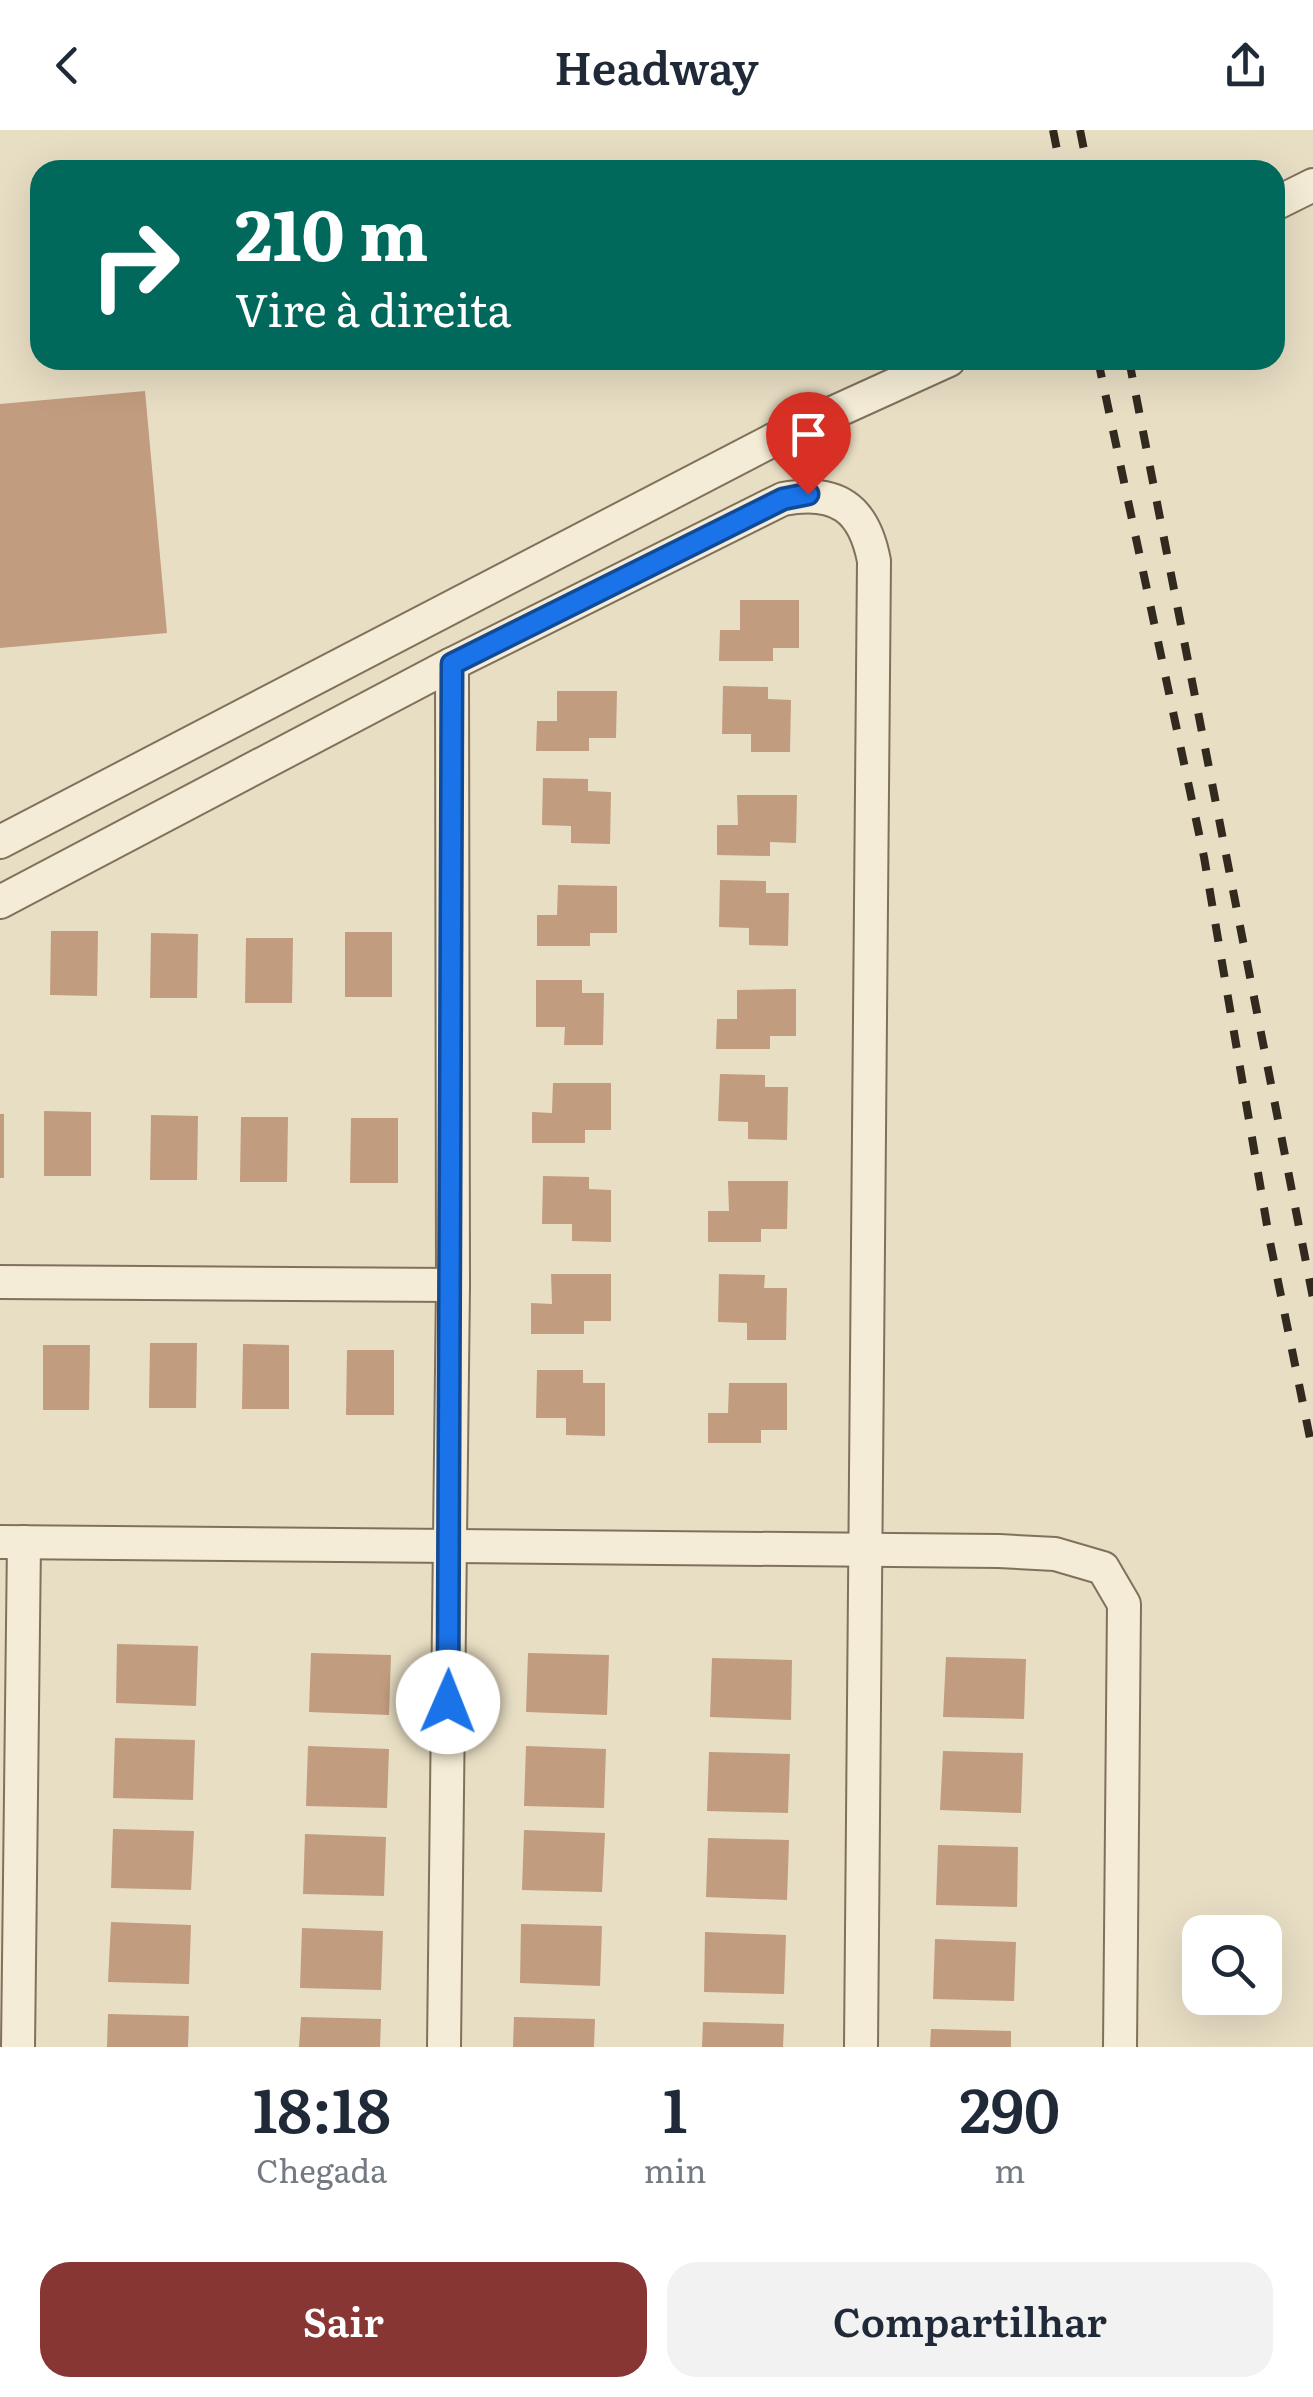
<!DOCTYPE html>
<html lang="pt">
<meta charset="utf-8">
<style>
:root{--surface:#fff;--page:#f2f2f3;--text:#1f2937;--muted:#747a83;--accent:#883634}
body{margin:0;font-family:Literata,serif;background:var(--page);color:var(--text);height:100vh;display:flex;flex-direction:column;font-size:38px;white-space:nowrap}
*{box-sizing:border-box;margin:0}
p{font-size:32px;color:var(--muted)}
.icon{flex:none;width:55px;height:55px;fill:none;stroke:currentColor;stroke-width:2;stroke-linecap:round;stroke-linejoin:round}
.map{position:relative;height:1917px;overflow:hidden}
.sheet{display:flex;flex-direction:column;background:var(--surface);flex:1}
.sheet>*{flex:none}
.hud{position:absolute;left:30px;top:30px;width:1255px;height:210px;border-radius:30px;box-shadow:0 10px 40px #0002;background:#00695c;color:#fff;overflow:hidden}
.controls{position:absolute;left:1182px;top:1785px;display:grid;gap:20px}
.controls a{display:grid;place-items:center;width:100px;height:100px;border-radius:20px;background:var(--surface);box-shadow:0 10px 40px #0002;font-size:50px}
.pin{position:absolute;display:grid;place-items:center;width:85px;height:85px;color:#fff;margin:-102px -42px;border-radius:50% 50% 50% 0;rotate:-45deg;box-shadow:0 0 10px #0007}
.pin .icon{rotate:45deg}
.me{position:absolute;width:110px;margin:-55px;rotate:1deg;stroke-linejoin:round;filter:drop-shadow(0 0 8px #0008)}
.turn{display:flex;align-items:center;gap:35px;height:210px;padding:0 40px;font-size:45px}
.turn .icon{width:130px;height:130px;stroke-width:2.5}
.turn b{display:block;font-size:70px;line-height:85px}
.eta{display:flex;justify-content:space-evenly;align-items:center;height:170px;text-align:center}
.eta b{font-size:60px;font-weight:600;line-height:70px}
.cta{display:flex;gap:20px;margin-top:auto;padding:20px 40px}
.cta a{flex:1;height:115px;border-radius:30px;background:var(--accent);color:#fff;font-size:40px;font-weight:600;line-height:115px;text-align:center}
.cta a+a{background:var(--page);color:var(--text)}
header{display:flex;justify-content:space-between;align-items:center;height:130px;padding:0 40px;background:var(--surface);font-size:45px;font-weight:600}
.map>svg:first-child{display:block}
.building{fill:#c29c7e}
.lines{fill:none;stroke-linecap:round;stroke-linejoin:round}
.minor-casing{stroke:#80715c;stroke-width:36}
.minor{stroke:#f4ecd6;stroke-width:32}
.rail{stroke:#32291f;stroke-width:8;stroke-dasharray:18 18;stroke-linecap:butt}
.route-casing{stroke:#114b97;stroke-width:25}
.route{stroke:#1a73e8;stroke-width:18}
</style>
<header><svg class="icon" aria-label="back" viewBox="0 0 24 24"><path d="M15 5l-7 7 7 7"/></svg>Headway<svg class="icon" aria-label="share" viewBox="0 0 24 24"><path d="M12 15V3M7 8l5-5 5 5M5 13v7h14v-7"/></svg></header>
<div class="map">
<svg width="1313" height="1917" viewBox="0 0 1313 1917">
<rect width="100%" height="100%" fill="#e8dec4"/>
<g class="building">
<polygon points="145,261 167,503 0,518 0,274"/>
<polygon points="740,470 799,470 799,518 773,518 773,531 719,531 720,500 740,500"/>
<polygon points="723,556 768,557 768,569 791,570 790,622 751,622 751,604 722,604"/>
<polygon points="557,561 617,561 616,608 589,608 589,621 536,621 537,591 557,591"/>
<polygon points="543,648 588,649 588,661 611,662 610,714 571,713 571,696 542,695"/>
<polygon points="737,665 797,665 796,713 770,712 770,726 717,725 717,695 738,695"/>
<polygon points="720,750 766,751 766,763 789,763 788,816 749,815 749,798 719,797"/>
<polygon points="558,755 617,756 617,803 590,803 590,816 537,816 537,785 557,785"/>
<polygon points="51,801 98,801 97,866 50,865"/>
<rect x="345" y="802" width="47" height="65"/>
<polygon points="151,803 198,804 197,868 150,868"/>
<polygon points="246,808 293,808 292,873 245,873"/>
<polygon points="536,850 582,850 582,863 604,863 603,915 564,915 565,897 536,897"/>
<polygon points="796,859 796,906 770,906 770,919 716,919 717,889 737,889 737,860"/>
<polygon points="720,944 765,945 765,957 788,957 787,1010 748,1009 748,992 718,991"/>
<polygon points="553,953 611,953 611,1000 585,1000 585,1013 532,1013 532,982 552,983"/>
<polygon points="44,981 91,982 91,1046 44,1046"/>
<rect x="0" y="984" width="4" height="64"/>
<polygon points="151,985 198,986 197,1050 150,1050"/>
<polygon points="241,987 288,987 287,1052 240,1052"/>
<polygon points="351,988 398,988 398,1053 350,1053"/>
<polygon points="543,1046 589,1047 589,1059 611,1060 611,1112 572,1111 572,1094 542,1094"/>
<polygon points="728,1051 788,1051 787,1099 761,1099 761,1112 708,1112 708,1081 729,1081"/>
<polygon points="551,1144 611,1144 611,1191 584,1191 584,1204 531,1204 531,1173 552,1174"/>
<polygon points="719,1144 765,1145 764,1158 787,1158 786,1210 747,1210 747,1193 718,1192"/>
<polygon points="150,1213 197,1213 196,1278 149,1278"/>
<polygon points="243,1214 289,1215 289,1279 242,1279"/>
<polygon points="43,1215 90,1215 89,1280 43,1280"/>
<polygon points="347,1220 394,1220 394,1285 346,1285"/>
<polygon points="537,1240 583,1240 583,1253 605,1253 605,1306 566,1305 566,1288 536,1288"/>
<polygon points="729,1253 787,1253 787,1300 761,1300 761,1313 708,1313 708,1283 728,1283"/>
<polygon points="117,1514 198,1516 196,1576 116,1573"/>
<polygon points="311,1523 391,1525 389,1585 309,1582"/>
<polygon points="528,1523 609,1525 607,1585 526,1582"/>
<polygon points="946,1527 1026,1529 1024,1589 943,1587"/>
<polygon points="712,1528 792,1530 791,1590 710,1587"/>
<polygon points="115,1608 195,1610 193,1670 113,1668"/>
<polygon points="308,1616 389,1619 387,1678 306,1676"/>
<polygon points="526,1616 606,1619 604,1678 524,1676"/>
<polygon points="943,1621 1023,1623 1021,1683 940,1680"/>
<polygon points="709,1622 790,1624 788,1683 707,1681"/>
<polygon points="113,1699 194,1701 191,1760 111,1758"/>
<polygon points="524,1700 605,1703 602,1762 522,1760"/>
<polygon points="305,1704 386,1707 384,1766 303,1764"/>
<polygon points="708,1708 789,1710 787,1770 706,1767"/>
<polygon points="938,1715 1018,1717 1017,1777 936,1775"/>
<polygon points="111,1792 191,1795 189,1854 108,1852"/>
<polygon points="521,1794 602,1796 600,1856 520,1853"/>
<polygon points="302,1798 383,1801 381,1860 300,1858"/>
<polygon points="705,1802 786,1805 784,1864 704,1862"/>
<polygon points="935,1809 1016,1812 1014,1871 933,1869"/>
<polygon points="108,1884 189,1886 188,1917 107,1917"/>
<polygon points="301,1887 381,1889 380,1917 299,1917"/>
<polygon points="514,1887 595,1889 594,1917 513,1917"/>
<polygon points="703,1892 784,1894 783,1917 702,1917"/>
<polygon points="931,1899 1011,1901 1011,1917 930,1917"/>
</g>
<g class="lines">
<defs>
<g id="minor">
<polyline points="1275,74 1313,55"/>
<polyline points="0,712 773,310 949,230"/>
<path d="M0,772l452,-238 331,-165c54,-10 81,9 91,62l-13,1486"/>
<polyline points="0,1152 453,1155"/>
<polyline points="0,1412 999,1421 1055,1424 1103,1438 1124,1474 1120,1917"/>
<polyline points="18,1917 24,1412"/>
<polyline points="444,1917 453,1155 452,534"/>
</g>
</defs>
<use href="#minor" class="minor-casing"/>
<use href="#minor" class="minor"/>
<g class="rail">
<polyline points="1053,0 1061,40"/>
<polyline points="1080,0 1088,40"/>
<polyline points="1098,230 1204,727 1269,1107 1313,1323"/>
<polyline points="1129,230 1313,1168"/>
</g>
</g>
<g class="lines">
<defs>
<polyline id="route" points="448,1572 452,534 783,369 808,364"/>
</defs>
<use href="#route" class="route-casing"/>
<use href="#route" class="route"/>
</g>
</svg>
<div class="controls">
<a><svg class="icon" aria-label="search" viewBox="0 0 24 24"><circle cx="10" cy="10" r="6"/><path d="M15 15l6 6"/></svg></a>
</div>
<div class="pin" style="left:808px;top:364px;background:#d93025"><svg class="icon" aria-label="arrive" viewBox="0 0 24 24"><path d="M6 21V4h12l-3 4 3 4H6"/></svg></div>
<svg class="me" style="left:448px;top:1572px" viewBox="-20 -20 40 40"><circle r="19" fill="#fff"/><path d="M0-13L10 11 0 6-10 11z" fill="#1a73e8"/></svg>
<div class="hud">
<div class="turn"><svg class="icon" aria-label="right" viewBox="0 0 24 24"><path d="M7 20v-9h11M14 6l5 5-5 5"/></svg><div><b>210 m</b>Vire à direita</div></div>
</div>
</div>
<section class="sheet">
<div class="eta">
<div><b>18:18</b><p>Chegada</p></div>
<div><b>1</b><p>min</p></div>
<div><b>290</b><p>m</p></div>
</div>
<div class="cta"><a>Sair</a><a>Compartilhar</a></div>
</section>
